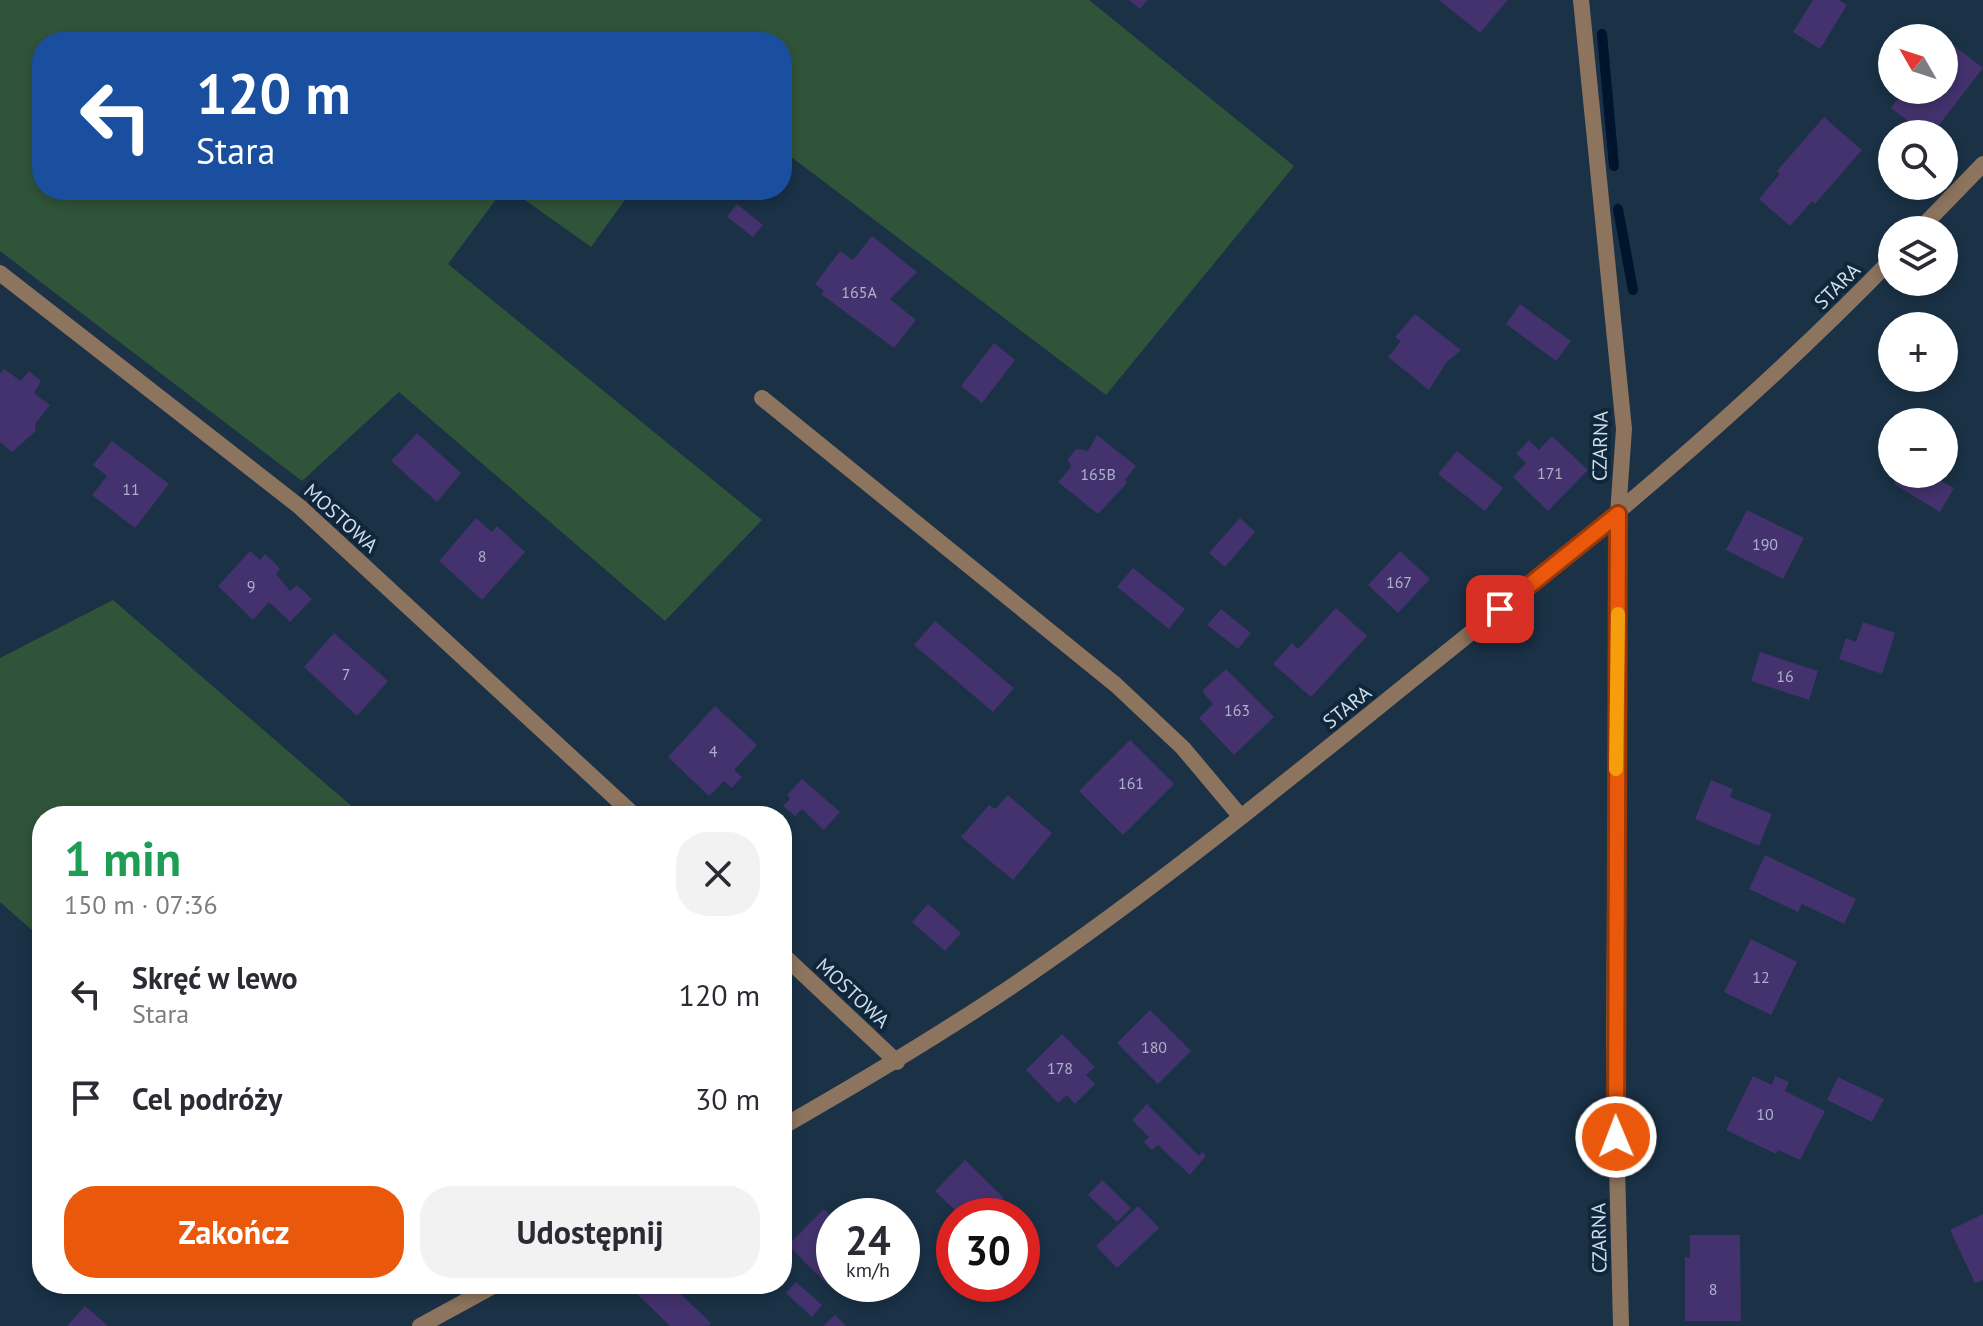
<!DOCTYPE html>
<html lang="pl">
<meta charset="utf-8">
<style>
:root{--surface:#fff;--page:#f2f2f3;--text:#2b2b33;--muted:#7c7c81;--accent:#ea580c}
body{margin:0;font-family:"PT Sans",sans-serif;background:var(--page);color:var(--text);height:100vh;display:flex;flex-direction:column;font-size:30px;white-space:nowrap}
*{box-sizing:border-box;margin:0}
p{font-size:26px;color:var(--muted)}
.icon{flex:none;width:44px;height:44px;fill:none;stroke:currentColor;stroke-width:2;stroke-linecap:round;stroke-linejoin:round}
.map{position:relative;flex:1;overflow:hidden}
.drawer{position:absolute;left:32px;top:806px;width:760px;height:488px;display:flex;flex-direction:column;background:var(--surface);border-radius:32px;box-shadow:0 4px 12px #0003}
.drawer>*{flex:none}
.guide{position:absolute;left:32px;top:32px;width:760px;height:168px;border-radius:32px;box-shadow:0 4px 12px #0003;background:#1a4fa0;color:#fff;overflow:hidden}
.needle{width:52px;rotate:309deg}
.controls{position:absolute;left:1878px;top:24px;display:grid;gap:16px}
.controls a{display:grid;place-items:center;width:80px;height:80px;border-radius:50%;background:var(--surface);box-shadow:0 4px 12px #0003;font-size:40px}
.speed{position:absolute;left:816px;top:1198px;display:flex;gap:16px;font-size:40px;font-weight:700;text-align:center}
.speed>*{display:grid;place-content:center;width:104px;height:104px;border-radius:50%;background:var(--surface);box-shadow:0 4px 12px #0003;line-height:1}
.speed small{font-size:20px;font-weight:400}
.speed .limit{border:12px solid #d22;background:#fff;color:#111}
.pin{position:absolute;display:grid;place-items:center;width:68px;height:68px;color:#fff;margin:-34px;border-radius:16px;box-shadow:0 4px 12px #0006}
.me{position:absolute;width:88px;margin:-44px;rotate:359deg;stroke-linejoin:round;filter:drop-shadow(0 0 6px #0008)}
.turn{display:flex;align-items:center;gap:28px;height:168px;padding:0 32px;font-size:36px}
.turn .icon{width:104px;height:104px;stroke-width:2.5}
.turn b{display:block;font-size:56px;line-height:68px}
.round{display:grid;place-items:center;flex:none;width:84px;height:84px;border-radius:32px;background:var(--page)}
.headline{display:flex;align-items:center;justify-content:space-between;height:136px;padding:0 32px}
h1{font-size:48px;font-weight:800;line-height:60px;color:#1e9e55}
.action{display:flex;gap:16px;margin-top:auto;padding:16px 32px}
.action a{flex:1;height:92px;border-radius:32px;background:var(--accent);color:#fff;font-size:32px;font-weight:800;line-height:92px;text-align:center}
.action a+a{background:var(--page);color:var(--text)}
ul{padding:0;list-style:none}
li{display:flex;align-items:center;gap:24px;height:104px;padding:0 32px}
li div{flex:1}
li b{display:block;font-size:30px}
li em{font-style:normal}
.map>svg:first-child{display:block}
.green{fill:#305439}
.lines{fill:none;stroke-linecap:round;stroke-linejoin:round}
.stream{stroke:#00142e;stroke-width:10}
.building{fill:#43326d}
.service{stroke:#8d745e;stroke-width:16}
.minor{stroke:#8d745e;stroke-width:16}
.tertiary{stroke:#8d745e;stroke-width:16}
.route-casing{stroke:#983908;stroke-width:20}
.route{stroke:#ea580c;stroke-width:14}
.slow{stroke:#f59e0b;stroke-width:14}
.labels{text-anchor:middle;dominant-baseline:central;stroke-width:8;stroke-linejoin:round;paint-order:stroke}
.number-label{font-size:16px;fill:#acb2cb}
.street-label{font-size:20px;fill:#cfddea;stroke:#10273b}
</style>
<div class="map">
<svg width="1983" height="1326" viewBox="0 0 1983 1326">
<rect width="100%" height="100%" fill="#1a3146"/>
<g class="green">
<polygon points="0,0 1089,0 1294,166 1106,395 782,150 782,42 42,42 42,190 503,190 448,264 762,520 665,621 399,392 302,481 0,251"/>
<polygon points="511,190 632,190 591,247"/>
<polygon points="113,600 363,816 42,816 42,939 0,902 0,658"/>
</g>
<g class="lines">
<g class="stream">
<polyline points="1602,34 1614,166"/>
<polyline points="1618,209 1633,290"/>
</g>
</g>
<g class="building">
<polygon points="1129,0 1147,0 1140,9"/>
<polygon points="1439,0 1508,0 1480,33"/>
<polygon points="1813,0 1839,0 1847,5 1820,49 1793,32"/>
<polygon points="1944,38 1983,68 1932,134 1925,134 1891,108 1904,90 1944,90"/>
<polygon points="1824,117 1862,150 1815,204 1812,201 1790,226 1759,199 1780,174 1777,171"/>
<polygon points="737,204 763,225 753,237 727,217"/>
<polygon points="872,236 917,272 890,299 916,320 894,348 821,294 824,291 815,284 840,251 853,260"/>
<polygon points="1520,304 1571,341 1556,361 1506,324"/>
<polygon points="1415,314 1461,350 1446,363 1429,390 1388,357 1401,341 1395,337"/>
<polygon points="994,343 1015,360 982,403 961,386"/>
<polygon points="4,369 21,381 29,371 41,381 34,393 50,405 35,424 36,431 12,452 0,442 0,374"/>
<polygon points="417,433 461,473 437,502 391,461"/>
<polygon points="1097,435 1136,466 1125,480 1127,483 1098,514 1058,482 1071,467 1068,459 1076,449 1088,451"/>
<polygon points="1552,436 1588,470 1548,511 1513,477 1526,463 1516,454 1529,440 1539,450"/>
<polygon points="112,441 169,484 135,528 92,495 107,476 93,465"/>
<polygon points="1457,451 1503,488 1485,511 1438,474"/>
<polygon points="1900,474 1929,474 1954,488 1940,512 1894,484"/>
<polygon points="1747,510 1804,538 1783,579 1726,550"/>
<polygon points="476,518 492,532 497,526 525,552 482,600 439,561"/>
<polygon points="1240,518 1255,532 1225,567 1209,553"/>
<polygon points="250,551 260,560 265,554 273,561 280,569 276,574 290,591 297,585 312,599 290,622 269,602 253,620 218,586"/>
<polygon points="1400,551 1430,579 1398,613 1368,585"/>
<polygon points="1133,568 1185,609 1169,629 1117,587"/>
<polygon points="1336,608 1367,636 1311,697 1273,664 1292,643 1298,649"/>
<polygon points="1221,609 1251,633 1238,649 1207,625"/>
<polygon points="935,621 1014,688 993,712 914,645"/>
<polygon points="1863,622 1895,633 1882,674 1839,659 1846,638 1856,642"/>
<polygon points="334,633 388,681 357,716 304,667"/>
<polygon points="1760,652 1818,671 1809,700 1751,681"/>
<polygon points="1226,669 1274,717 1234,755 1199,718 1213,704 1202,691"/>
<polygon points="715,706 757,745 734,770 742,777 732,788 724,781 709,796 668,757"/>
<polygon points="1130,740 1174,784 1123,835 1079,791"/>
<polygon points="802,779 840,812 824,830 802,809 795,816 783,806 790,799 787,795"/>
<polygon points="1711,780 1733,789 1730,797 1772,814 1759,846 1695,819"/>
<polygon points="1008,795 1052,833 1013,880 961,837 989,805 995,809"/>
<polygon points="1765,855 1856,899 1844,924 1802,904 1798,912 1749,889"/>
<polygon points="928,904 961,933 945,951 912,922"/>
<polygon points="1751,939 1797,962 1771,1015 1724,992"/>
<polygon points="1150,1010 1191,1051 1158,1084 1117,1043"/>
<polygon points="1062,1034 1095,1067 1086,1075 1095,1084 1075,1104 1067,1095 1058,1103 1026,1070"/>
<polygon points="1753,1076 1772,1085 1775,1076 1789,1082 1785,1091 1825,1111 1800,1160 1778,1150 1776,1154 1726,1130"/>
<polygon points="1838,1077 1884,1099 1872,1122 1827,1100"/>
<polygon points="1147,1104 1199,1156 1202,1152 1206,1156 1190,1175 1158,1145 1152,1150 1144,1142 1149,1137 1132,1120"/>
<polygon points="965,1160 1004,1198 987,1216 961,1216 935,1191"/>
<polygon points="1102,1180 1131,1208 1117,1222 1088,1195"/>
<polygon points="1138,1206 1159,1228 1117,1268 1096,1246"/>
<polygon points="824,1209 834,1219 834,1281 829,1286 788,1245"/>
<polygon points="1983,1214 1983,1280 1975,1283 1950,1230"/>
<polygon points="1690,1235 1740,1235 1741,1321 1685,1321 1685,1257 1690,1258"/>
<polygon points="796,1282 822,1305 812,1317 786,1293"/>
<polygon points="638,1284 670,1284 711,1323 708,1326 670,1326 632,1289"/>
<polygon points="85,1306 108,1326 67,1326"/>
<polygon points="835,1315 846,1326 823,1326"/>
</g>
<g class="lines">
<polyline class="service" points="762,398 1116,685 1183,748 1241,817"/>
<g class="minor">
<polyline points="1581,0 1624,429 1618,514 1614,1043 1621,1326"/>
<polyline points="0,273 300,507 635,816"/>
<polyline points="782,954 897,1062"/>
</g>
<g class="tertiary">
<polyline points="1919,230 1983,164"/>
<path d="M782,1127c91,-52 180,-105 265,-165 126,-88 246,-186 365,-282 166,-133 332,-268 480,-421"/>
<polyline points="420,1326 497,1284"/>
</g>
</g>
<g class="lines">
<defs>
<polyline id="route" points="1500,609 1618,514 1616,1137"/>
</defs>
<use href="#route" class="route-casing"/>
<use href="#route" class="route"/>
<polyline class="slow" points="1616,769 1618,614"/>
</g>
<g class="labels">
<g class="number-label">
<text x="859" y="292">165A</text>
<text x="1550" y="473">171</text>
<text x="1098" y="474">165B</text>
<text x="131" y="489">11</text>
<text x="1765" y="544">190</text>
<text x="482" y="556">8</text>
<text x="1399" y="582">167</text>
<text x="251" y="586">9</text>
<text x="346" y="674">7</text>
<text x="1785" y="676">16</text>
<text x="1237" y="710">163</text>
<text x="713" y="751">4</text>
<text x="1131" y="783">161</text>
<text x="1761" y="977">12</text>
<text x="1154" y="1047">180</text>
<text x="1060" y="1068">178</text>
<text x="1765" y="1114">10</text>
<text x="1713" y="1289">8</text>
</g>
<g class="street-label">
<text transform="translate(1837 286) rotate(-45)">STARA</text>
<text transform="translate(1600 446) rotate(-89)">CZARNA</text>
<text transform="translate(341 518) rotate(42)">MOSTOWA</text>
<text transform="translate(1347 707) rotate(-39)">STARA</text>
<text transform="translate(853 993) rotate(43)">MOSTOWA</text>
<text transform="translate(1599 1238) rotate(-91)">CZARNA</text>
</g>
</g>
</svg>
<div class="controls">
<a><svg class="needle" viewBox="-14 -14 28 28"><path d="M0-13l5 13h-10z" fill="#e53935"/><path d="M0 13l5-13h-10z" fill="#7c7c81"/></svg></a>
<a><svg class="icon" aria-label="search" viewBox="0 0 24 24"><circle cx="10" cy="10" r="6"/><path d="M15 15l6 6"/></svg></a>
<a><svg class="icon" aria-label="layers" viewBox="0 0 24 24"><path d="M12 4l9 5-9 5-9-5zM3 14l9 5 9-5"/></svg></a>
<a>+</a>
<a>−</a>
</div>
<div class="speed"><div>24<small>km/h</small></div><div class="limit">30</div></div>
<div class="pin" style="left:1500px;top:609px;background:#d93025"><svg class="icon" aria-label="arrive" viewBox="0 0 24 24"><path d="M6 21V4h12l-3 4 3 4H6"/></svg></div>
<svg class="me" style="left:1616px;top:1137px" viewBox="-20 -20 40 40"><circle r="17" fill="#ea580c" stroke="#fff" stroke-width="3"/><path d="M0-11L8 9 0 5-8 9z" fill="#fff"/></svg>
<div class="guide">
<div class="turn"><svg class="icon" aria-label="left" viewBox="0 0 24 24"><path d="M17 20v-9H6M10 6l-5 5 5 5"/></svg><div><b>120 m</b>Stara</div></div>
</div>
<section class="drawer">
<div class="headline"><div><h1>1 min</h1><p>150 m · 07:36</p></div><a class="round"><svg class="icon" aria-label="close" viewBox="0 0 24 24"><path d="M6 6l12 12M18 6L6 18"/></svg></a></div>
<ul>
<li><svg class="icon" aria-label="left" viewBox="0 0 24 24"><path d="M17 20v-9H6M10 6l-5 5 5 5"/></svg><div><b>Skręć w lewo</b><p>Stara</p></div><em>120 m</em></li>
<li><svg class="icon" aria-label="arrive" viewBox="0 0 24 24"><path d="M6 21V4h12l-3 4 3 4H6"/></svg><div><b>Cel podróży</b></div><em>30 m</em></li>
</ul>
<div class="action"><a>Zakończ</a><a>Udostępnij</a></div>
</section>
</div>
